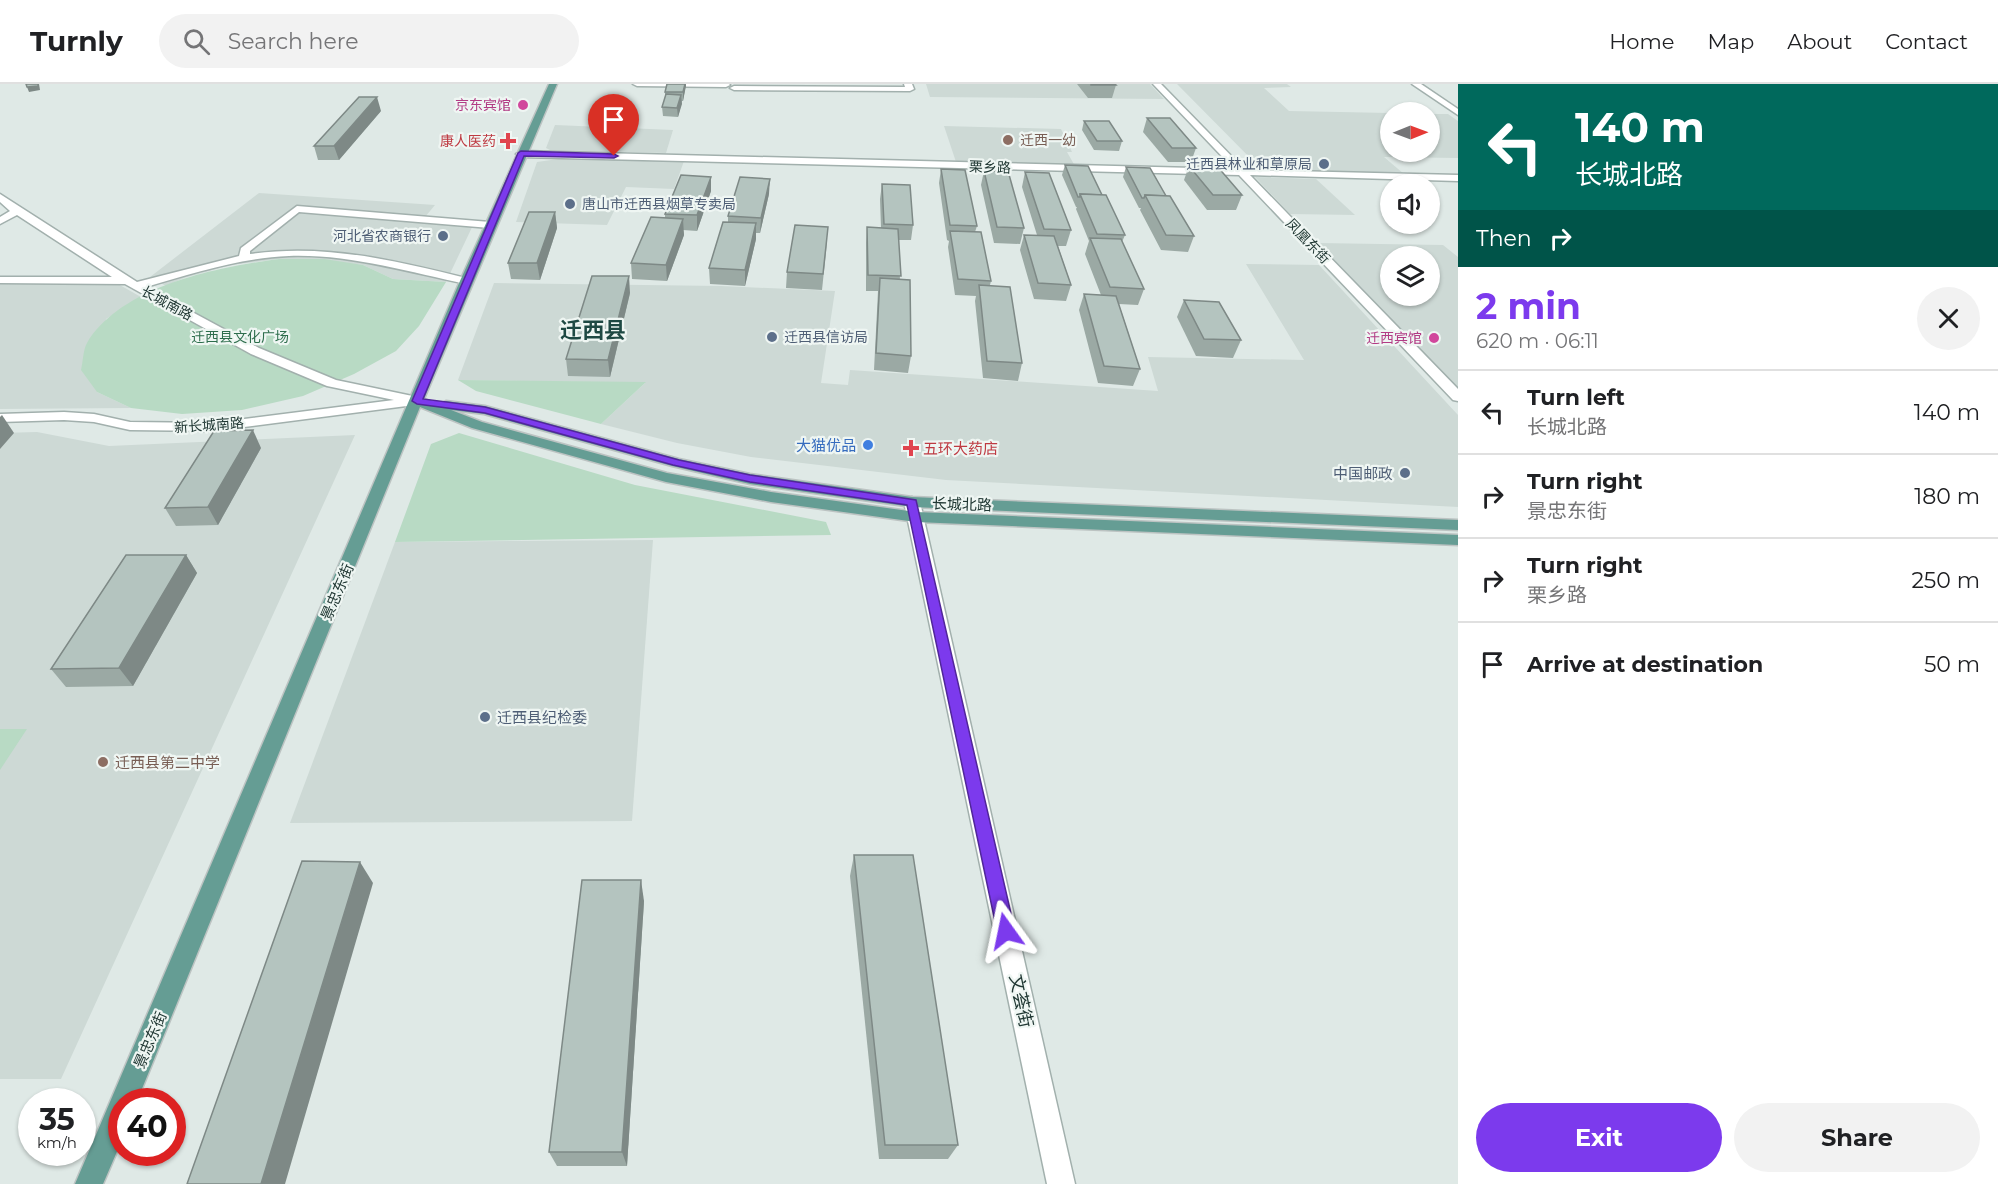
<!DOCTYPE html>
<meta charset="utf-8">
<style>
:root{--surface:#fff;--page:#f2f2f2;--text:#202124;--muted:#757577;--line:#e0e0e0;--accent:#7c3aed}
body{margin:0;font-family:Montserrat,"Noto Sans SC",sans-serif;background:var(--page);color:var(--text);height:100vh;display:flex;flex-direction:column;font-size:22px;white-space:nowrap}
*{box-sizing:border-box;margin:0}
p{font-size:20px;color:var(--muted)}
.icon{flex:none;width:33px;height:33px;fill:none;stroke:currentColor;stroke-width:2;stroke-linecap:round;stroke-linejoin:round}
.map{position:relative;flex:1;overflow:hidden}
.panel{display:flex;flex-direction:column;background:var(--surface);width:540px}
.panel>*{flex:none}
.banner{background:#00695c;color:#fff;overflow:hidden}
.needle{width:39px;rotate:89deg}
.controls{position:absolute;left:1380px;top:18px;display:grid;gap:12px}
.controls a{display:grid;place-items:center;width:60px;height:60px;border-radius:50%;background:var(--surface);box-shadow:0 2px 4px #0004;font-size:30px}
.speed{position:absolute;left:18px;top:1004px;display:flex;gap:12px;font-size:30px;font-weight:700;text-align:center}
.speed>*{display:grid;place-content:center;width:78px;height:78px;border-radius:50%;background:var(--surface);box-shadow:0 2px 4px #0004;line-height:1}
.speed small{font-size:15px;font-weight:400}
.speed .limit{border:9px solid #d22;background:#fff;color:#111}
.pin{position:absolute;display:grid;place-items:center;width:51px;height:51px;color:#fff;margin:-62px -26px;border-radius:50% 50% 50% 0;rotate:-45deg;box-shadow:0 0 6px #0007}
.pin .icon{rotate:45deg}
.me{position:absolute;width:66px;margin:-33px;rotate:348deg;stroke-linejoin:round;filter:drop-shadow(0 0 4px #0008)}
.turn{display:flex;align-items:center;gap:21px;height:126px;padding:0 18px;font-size:27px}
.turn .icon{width:78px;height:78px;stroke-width:2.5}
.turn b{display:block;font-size:42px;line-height:51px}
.then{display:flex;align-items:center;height:57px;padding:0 18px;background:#0003;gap:12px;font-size:22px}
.round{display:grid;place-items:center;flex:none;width:63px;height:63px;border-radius:32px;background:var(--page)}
.summary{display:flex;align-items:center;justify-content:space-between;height:102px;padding:0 18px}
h1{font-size:36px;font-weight:700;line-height:45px;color:var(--accent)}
.primary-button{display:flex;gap:12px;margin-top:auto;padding:12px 18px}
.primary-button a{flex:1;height:69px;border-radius:36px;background:var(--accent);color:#fff;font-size:24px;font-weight:700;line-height:69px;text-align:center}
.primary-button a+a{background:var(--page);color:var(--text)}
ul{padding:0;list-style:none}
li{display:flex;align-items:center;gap:18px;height:84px;padding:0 18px;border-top:2px solid var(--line)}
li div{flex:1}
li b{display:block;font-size:22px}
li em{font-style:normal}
header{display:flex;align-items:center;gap:36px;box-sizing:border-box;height:84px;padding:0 30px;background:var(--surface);border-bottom:2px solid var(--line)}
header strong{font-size:28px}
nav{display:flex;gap:33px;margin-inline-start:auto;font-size:21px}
.search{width:420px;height:54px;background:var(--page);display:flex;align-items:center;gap:15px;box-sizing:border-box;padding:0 21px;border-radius:33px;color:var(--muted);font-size:22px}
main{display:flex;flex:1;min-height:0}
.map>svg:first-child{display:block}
.built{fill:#cdd9d5;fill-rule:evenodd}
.green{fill:#b8dac4}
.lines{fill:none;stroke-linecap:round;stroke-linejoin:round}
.minor-casing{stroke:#a2b0ad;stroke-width:3}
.major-casing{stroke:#bcc3c2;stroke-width:3}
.minor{fill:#fff;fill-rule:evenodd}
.major{fill:#659d94;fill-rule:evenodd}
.wall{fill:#9ba9a4}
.shaded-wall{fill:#7e8986}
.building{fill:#b4c4bf;stroke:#7e8986;stroke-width:1.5}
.route{fill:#7c3aed;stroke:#51269a;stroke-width:1.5}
.hotel-dot{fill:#d1479c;stroke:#eff6f3;stroke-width:2}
.education-dot{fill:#8d6e63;stroke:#eff6f3;stroke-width:2}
.health-dot{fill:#e0444e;stroke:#eff6f3;stroke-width:2}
.service-dot{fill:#5c6f8a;stroke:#eff6f3;stroke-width:2}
.shop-dot{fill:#3f7fe0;stroke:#eff6f3;stroke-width:2}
.labels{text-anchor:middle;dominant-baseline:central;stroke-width:4.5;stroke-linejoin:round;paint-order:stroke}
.far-hotel-label{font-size:14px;fill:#b23c85;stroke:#eff6f3;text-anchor:end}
.far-education-label{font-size:14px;fill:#785e54;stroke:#eff6f3;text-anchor:start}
.far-health-label{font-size:14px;fill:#be3a42;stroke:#eff6f3;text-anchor:end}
.far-service-label{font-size:14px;fill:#4e5e75;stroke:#eff6f3;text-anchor:end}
.far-street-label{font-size:14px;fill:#213834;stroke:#eff6f3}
.far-park-label{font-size:14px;fill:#2d6d4c;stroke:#eff6f3}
.shop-label{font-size:15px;fill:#366cbe;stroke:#eff6f3;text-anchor:end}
.health-label{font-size:15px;fill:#be3a42;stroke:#eff6f3;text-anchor:start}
.service-label{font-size:15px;fill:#4e5e75;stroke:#eff6f3;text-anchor:end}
.street-label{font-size:15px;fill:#213834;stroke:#eff6f3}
.education-label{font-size:15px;fill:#785e54;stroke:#eff6f3;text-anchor:start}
.near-street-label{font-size:18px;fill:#213834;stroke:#eff6f3}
.far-town-label{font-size:22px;font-weight:bold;fill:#1e4943;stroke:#eff6f3}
</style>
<header>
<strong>Turnly</strong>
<div class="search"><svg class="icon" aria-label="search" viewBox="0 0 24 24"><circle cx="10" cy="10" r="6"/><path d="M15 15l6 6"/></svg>Search here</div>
<nav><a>Home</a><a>Map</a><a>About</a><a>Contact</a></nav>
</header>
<main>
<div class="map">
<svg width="1458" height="1100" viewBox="0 0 1458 1100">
<rect width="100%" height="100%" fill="#dfe9e6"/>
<g class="built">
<polygon points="926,0 1150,0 1164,15 930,13"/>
<polygon points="1177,0 1287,0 1291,3 1264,4 1289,27 1390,29 1390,68 1430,68 1430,30 1448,30 1458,37 1458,74 1384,73 1404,90 1263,87"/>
<polygon points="555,41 673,46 666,69 550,66 546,64"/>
<polygon points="944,42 1061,45 1072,68 1067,68 1075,82 956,78"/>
<polygon points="565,74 684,77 674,105 626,103 607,141 516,138 537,78"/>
<polygon points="1255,93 1316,95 1355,131 1290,130"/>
<polygon points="259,109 435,121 425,133 475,137 446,198 393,195 363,181 279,175 231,181 184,194 166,202 150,193"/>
<path d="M1318,159l125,2 15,12v131zM1390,172h40v40h-40z"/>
<polygon points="1246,180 1319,181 1458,331 1458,423 946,396 751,373 677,359 601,340 645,299 458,296 494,199 721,202 835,207 821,299 848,301 850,286 1158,307 1148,273 1304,276"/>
<polygon points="0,199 118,200 141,213 106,235 97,308 131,324 0,325"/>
<polygon points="37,348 109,362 355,351 61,995 0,995 0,349"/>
<polygon points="653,456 632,737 290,739 395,458"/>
</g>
<g class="green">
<path d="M279,175h45l39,6 30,14 53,3 -27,44 -23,25 -42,23 -51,22 -61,14 -60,4 -51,-6 -34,-16 -16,-22c2,-8 2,-20 6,-27 34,-57 131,-76 192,-84z"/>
<polygon points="458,296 646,298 601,340 476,307"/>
<polygon points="459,349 635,401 826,438 831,451 395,458 431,360"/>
<polygon points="0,645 27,645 0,686"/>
</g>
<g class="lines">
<defs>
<g id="minor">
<polygon points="633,0 729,0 730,1 726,3 637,2"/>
<polygon points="904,0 912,0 914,5 910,7 734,6 730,4 734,2 905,3"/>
<polygon points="1153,0 1161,0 1245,86 1458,91 1458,97 1250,91 1458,305 1458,317 1453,316 1239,91 521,73 516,70 521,67 1234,85"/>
<polygon points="1412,0 1421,0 1458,25 1458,31"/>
<path d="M0,110l137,88 102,-26 2,-8 56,-42 193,16 5,3 -5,3 -191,-16 -49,39v3c75,-11 148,7 220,25v4l-4,1c-58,-12 -117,-30 -177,-28 -48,2 -96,17 -143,31l113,61 77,32 86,18 2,3 -2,3 -209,27 -83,-1 -36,-8 -30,-2 -64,2v-8l64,-2 30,2 36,8 83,1 181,-23 -67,-14 -76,-32 -126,-70 -125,-1v-6h112l-95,-62 -17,9v-7l10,-6 -10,-9z"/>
<polygon points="912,413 920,418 1075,1100 1047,1100 904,418"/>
</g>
<polygon id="major" points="549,0 557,0 424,315 439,321 446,317 485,322 679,375 750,390 912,413 1458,436 1458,446 912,423 750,400 672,382 484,330 451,326 482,338 667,389 771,408 916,428 1458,451 1458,461 916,438 771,418 666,398 472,344 420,323 137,1017 122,1017 122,1056 103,1100 75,1100 460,197"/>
</defs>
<use href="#minor" class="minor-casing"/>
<use href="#major" class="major-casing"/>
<use href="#minor" class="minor"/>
<use href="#major" class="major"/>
</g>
<g class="wall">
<polygon points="667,0 686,0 683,17 682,17 678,33 663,32 662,23 665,14 665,8"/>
<polygon points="1077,0 1115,0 1116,1 1112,14 1088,14"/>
<polygon points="381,27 339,76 318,76 314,62"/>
<polygon points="1147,34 1196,64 1191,78 1168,78 1143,48"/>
<polygon points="1084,37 1122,57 1119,67 1094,66 1082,46"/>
<polygon points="1065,81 1102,111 1125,151 1122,158 1144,205 1138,221 1119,220 1140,285 1133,302 1098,299 1079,226 1084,210 1101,211 1085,170 1089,157 1076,125 1077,123 1076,123 1062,91"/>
<polygon points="1189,82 1242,111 1236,126 1207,126 1184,96"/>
<polygon points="1126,83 1166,112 1194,152 1188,168 1161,166 1140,126 1141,124 1139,124 1123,93"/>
<polygon points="941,85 977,142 975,148 991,197 990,201 1022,279 1018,297 983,294 975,217 976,212 955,211 948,163 949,157 947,156 939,99"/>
<polygon points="984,87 1024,144 1020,160 994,159 981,101"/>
<polygon points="1025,88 1071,146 1066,162 1058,162 1071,201 1066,217 1034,215 1020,166 1024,151 1037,151 1022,103"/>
<polygon points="711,93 711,107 697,147 683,146 684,151 667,197 632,195 631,179 665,134 665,130"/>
<polygon points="882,100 913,141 911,156 898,156 900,196 911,272 908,289 874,286 878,207 866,207 866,159 867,143 881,144 880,115"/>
<polygon points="769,110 760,149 756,149 756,155 745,202 710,200 709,184 728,138 728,132"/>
<polygon points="555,128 557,144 540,196 511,195 508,179"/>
<polygon points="827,158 822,206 786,204 787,188"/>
<polygon points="630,209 610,293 568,292 566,275"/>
<polygon points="1184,216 1241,256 1233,274 1196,272 1177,233"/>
<polygon points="261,364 218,441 176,442 165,424"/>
<polygon points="186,471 197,489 133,602 66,603 51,585"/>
<polygon points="854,771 958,1061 948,1075 879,1075 850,792"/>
<polygon points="644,817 627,1082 557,1082 549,1068"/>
</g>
<g class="shaded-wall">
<polygon points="39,0 40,6 29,8 27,3"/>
<polygon points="685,0 686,0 686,2 683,17 683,8"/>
<polygon points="681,11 682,20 678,33 677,24"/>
<polygon points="377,13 381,27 339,76 334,62"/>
<polygon points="711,93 711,107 697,147 697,131"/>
<polygon points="770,95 769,110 760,149 761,134"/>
<polygon points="555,128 557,144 540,196 537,179"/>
<polygon points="683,135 684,151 667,197 666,181"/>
<polygon points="756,139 756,155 745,202 745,186"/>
<polygon points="629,192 630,209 610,293 608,276"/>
<polygon points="2,331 14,349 0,365 0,333"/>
<polygon points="253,346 261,364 218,441 208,423"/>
<polygon points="186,471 197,489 133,602 119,584"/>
<polygon points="360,778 373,799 285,1100 261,1100"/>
<polygon points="641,796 644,817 627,1082 622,1068"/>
</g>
<g class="building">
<polygon points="26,0 38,0 38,2 27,3"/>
<polygon points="667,0 685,0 683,8 665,8"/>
<polygon points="1091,0 1115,0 1116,1 1091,1"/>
<polygon points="666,10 681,11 677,24 662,23"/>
<polygon points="359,13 377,13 334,62 314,62"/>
<polygon points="1147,34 1170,34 1196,64 1172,64"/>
<polygon points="1084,37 1109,37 1122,57 1097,57"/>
<polygon points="1065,81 1088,82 1102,111 1080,110 1080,113 1078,113"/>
<polygon points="1189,82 1217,82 1242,111 1213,111"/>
<polygon points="1126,83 1150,84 1166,112 1145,111 1144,114 1142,114"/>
<polygon points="941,85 965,86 977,142 950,141"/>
<polygon points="984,87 1008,87 1024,144 997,143"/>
<polygon points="1025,88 1049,89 1071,146 1044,145"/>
<polygon points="681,91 711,93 697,131 665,130"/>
<polygon points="740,93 770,95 761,134 728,132"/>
<polygon points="882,100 910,101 913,141 884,140"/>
<polygon points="1080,110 1106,111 1125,151 1097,150"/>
<polygon points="1145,111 1170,112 1194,152 1166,151"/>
<polygon points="529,128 555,128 537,179 508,179"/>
<polygon points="651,133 683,135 666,181 631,179"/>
<polygon points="723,138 756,139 745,186 709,184"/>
<polygon points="795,141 828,143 823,190 787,188"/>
<polygon points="867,143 898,145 901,192 868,191"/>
<polygon points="950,147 981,148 991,197 958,195"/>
<polygon points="1024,151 1054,152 1071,201 1038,199"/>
<polygon points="1090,154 1121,155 1144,205 1110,203"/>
<polygon points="592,192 629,192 608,276 566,275"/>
<polygon points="880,194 910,196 911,272 876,269"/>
<polygon points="979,201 1010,203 1022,279 987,277"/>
<polygon points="1084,210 1116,212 1140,285 1104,282"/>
<polygon points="1184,216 1219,218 1241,256 1204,255"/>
<polygon points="253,346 208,423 165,424 214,347"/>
<polygon points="126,471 186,471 119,584 51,585"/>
<polygon points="854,771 913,771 958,1061 885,1061"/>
<polygon points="302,777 360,778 261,1100 187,1100"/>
<polygon points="582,796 641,796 622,1068 549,1068"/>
</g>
<polygon class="route" points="521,67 614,70 618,72 614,74 524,72 423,315 485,323 679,376 750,391 916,416 1015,847 1012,853 1006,855 999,853 997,847 907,421 750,398 673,381 485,329 417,320 412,317 518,69"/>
<g class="hotel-dot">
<circle cx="523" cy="21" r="6"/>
<circle cx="1434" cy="254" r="6"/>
</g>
<g class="education-dot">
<circle cx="1008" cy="56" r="6"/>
<circle cx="103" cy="678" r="6"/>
</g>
<g class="health-dot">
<path d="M505 48h6v6h6v6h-6v6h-6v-6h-6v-6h6z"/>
<path d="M908 355h6v6h6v6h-6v6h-6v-6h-6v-6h6z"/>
</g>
<g class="service-dot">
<circle cx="1324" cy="80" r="6"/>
<circle cx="570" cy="120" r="6"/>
<circle cx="443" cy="152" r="6"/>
<circle cx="772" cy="253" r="6"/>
<circle cx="1405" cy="389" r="6"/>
<circle cx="485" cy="633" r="6"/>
</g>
<circle class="shop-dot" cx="868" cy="361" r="6"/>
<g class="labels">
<g class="far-hotel-label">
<text x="511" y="21">京东宾馆</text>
<text x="1422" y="254">迁西宾馆</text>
</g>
<g class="far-education-label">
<text x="1020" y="56">迁西一幼</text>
</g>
<g class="far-health-label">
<text x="496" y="57">康人医药</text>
</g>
<g class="far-service-label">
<text x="1312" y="80">迁西县林业和草原局</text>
<text x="582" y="120" text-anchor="start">唐山市迁西县烟草专卖局</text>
<text x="431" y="152">河北省农商银行</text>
<text x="784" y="253" text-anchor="start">迁西县信访局</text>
</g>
<g class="far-street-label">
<text transform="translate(990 83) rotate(2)">栗乡路</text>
<text transform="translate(1308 157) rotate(46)">凤凰东街</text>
<text transform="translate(167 219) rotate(28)">长城南路</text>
<text transform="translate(209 341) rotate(-4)">新长城南路</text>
</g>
<g class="far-park-label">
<text x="240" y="253">迁西县文化广场</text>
</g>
<g class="shop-label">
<text x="856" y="361">大猫优品</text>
</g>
<g class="health-label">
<text x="923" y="364">五环大药店</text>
</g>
<g class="service-label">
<text x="1393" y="389">中国邮政</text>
<text x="497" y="633" text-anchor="start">迁西县纪检委</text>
</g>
<g class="street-label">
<text transform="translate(962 420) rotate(2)">长城北路</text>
<text transform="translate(337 508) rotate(-67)">景忠东街</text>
<text transform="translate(150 956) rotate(-67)">景忠东街</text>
</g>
<g class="education-label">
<text x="115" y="678">迁西县第二中学</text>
</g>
<g class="near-street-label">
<text transform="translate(1021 917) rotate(78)">文荟街</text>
</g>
<g class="far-town-label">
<text x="593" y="246">迁西县</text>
</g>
</g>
</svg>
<div class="controls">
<a><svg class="needle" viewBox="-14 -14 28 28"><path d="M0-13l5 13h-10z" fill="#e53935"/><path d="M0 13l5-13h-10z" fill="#757577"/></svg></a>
<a><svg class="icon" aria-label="sound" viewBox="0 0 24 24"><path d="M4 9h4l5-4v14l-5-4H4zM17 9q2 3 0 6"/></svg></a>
<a><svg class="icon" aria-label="layers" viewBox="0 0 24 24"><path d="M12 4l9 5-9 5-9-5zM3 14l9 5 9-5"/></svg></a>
</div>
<div class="speed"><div>35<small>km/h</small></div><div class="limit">40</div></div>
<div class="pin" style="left:614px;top:72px;background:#d93025"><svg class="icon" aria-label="arrive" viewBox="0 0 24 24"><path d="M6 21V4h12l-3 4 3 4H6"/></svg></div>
<svg class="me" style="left:1006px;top:847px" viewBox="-20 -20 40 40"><path d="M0-17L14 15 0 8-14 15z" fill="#7c3aed" stroke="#fff" stroke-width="4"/></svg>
</div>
<section class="panel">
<div class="banner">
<div class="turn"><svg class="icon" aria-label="left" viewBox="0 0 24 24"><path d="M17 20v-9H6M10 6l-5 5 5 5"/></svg><div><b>140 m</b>长城北路</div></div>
<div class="then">Then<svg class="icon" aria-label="right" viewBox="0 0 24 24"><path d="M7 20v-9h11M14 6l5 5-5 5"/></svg></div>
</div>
<div class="summary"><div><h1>2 min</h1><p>620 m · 06:11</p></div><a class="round"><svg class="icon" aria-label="close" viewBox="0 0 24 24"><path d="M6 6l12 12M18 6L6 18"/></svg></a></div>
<ul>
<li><svg class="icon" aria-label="left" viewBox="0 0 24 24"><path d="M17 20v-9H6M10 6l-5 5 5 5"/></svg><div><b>Turn left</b><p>长城北路</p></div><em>140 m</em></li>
<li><svg class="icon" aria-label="right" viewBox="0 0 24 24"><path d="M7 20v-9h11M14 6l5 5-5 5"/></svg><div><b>Turn right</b><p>景忠东街</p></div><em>180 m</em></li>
<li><svg class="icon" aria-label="right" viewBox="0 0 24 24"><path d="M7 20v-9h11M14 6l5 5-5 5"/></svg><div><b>Turn right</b><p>栗乡路</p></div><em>250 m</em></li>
<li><svg class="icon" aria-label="arrive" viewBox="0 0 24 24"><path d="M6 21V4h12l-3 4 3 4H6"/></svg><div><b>Arrive at destination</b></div><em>50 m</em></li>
</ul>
<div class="primary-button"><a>Exit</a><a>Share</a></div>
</section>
</main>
